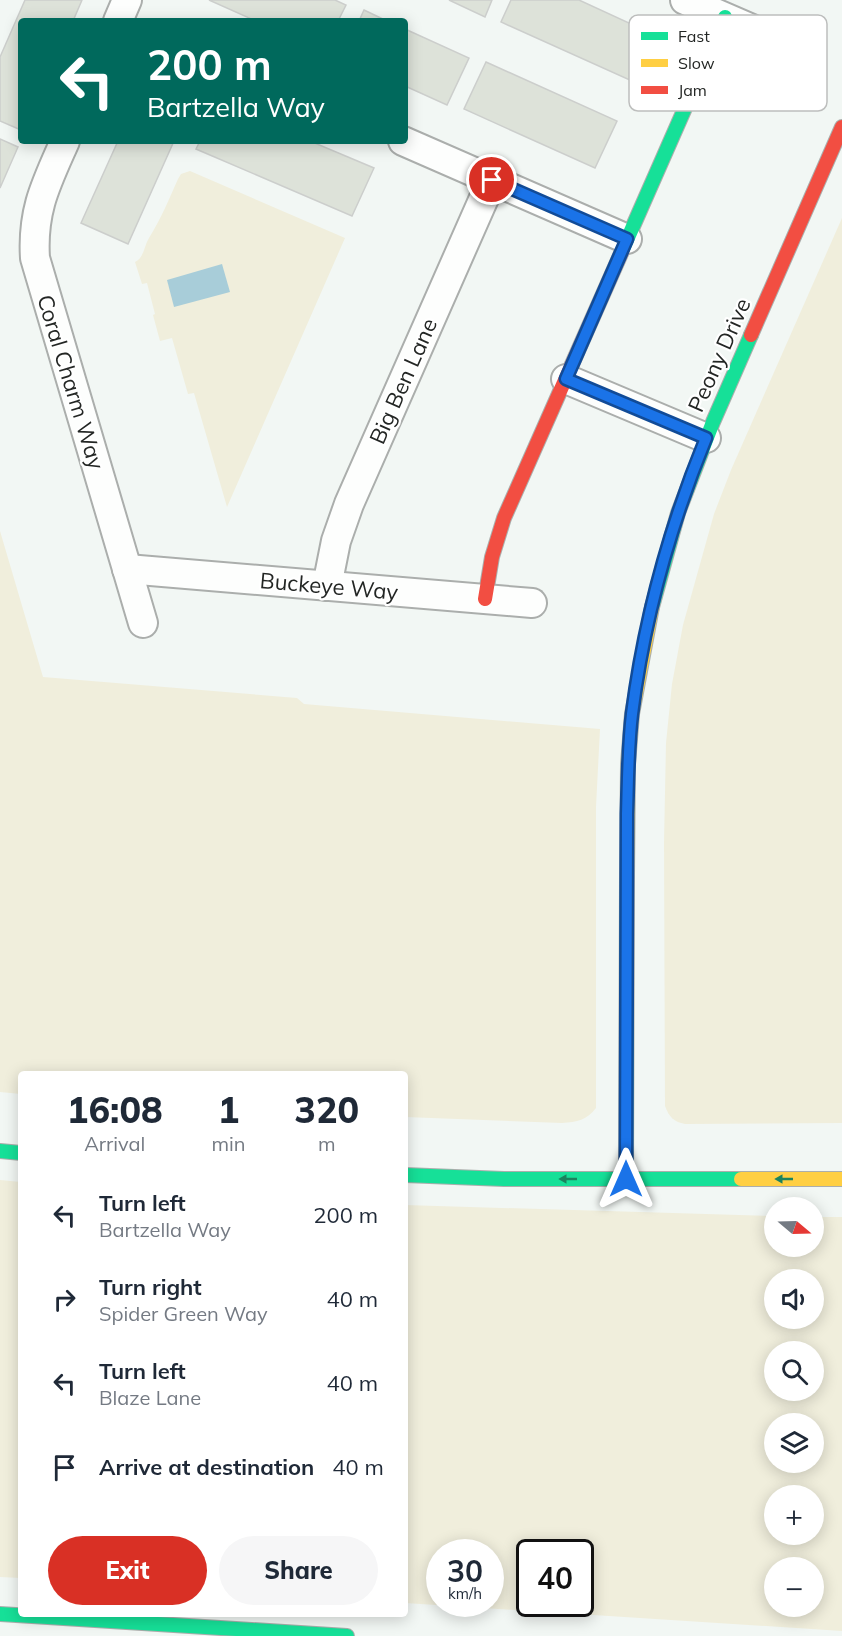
<!DOCTYPE html>
<meta charset="utf-8">
<style>
:root{--surface:#fff;--page:#f6f6f7;--text:#1f2937;--muted:#747a83;--accent:#d93025}
body{margin:0;font-family:Mulish,sans-serif;background:var(--page);color:var(--text);height:100vh;display:flex;flex-direction:column;font-size:22px;white-space:nowrap}
*{box-sizing:border-box;margin:0}
p{font-size:20px;color:var(--muted)}
.icon{flex:none;width:33px;height:33px;fill:none;stroke:currentColor;stroke-width:2;stroke-linecap:round;stroke-linejoin:round}
.map{position:relative;flex:1;overflow:hidden}
.panel{position:absolute;left:18px;top:1071px;width:390px;height:546px;display:flex;flex-direction:column;background:var(--surface);border-radius:6px;box-shadow:0 3px 15px #0003}
.panel>*{flex:none}
.top-card{position:absolute;left:18px;top:18px;width:390px;height:126px;border-radius:6px;box-shadow:0 3px 15px #0003;background:#00695c;color:#fff;overflow:hidden}
.needle{width:39px;rotate:109deg}
.buttons{position:absolute;left:764px;top:1197px;display:grid;gap:12px}
.buttons a{display:grid;place-items:center;width:60px;height:60px;border-radius:50%;background:var(--surface);box-shadow:0 3px 15px #0003;font-size:30px}
.speed{position:absolute;left:426px;top:1539px;display:flex;gap:12px;font-size:30px;font-weight:700;text-align:center}
.speed>*{display:grid;place-content:center;width:78px;height:78px;border-radius:50%;background:var(--surface);box-shadow:0 3px 15px #0003;line-height:1}
.speed small{font-size:15px;font-weight:400}
.speed .limit{border:3px solid #111;border-radius:9px;background:#fff;color:#111}
.pin{position:absolute;display:grid;place-items:center;width:51px;height:51px;color:#fff;margin:-26px;border:3px solid #fff;border-radius:50%;box-shadow:0 2px 6px #0007}
.me{position:absolute;width:66px;margin:-33px;rotate:0deg;stroke-linejoin:round;filter:drop-shadow(0 0 4px #0008)}
.turn{display:flex;align-items:center;gap:21px;height:126px;padding:0 30px;font-size:27px}
.turn .icon{width:78px;height:78px;stroke-width:2.5}
.turn b{display:block;font-size:42px;line-height:51px}
.eta{display:flex;justify-content:space-evenly;align-items:center;height:102px;text-align:center}
.eta b{font-size:36px;font-weight:800;line-height:42px}
.primary-button{display:flex;gap:12px;margin-top:auto;padding:12px 30px}
.primary-button a{flex:1;height:69px;border-radius:36px;background:var(--accent);color:#fff;font-size:24px;font-weight:800;line-height:69px;text-align:center}
.primary-button a+a{background:var(--page);color:var(--text)}
ul{padding:0;list-style:none}
li{display:flex;align-items:center;gap:18px;height:84px;padding:0 30px}
li div{flex:1}
li b{display:block;font-size:22px}
li em{font-style:normal}
.map>svg:first-child{display:block}
.green{fill:#f0eedc;fill-rule:evenodd}
.water{fill:#a8cdd9}
.building{fill:#dde2d9;stroke:#cccecc;stroke-width:1.5}
.lines{fill:none;stroke-linecap:round;stroke-linejoin:round}
.street-casing{stroke:#abaeac;stroke-width:32}
.fast-casing{stroke:#abaeac;stroke-width:16}
.slow-casing{stroke:#abaeac;stroke-width:16}
.jam-casing{stroke:#abaeac;stroke-width:16}
.street{stroke:#fdfefd;stroke-width:28}
.fast{stroke:#16e098;stroke-width:14}
.slow{stroke:#ffcf43;stroke-width:14}
.jam{stroke:#f24e42;stroke-width:14}
.oneway{fill:#1c835e}
.route-casing{stroke:#114b97;stroke-width:15}
.route{stroke:#1a73e8;stroke-width:10}
.labels{text-anchor:middle;dominant-baseline:central;stroke-width:4.5;stroke-linejoin:round;paint-order:stroke}
.street-label{font-size:22px;fill:#232624;stroke:#fff}
.key{fill:#fff;stroke:#bdbebd;stroke-width:1.5}
.key-label{font-size:16px;fill:#232624}
</style>
<div class="map">
<svg width="842" height="1636" viewBox="0 0 842 1636">
<rect width="100%" height="100%" fill="#f2f7f4"/>
<g class="green">
<path d="M190,171l155,67 -118,269 -33,-114 -6,1 -16,-56 -12,3 -7,-26 2,-1 -8,-31 -5,1 -7,-22c9,-4 9,-16 14,-24 12,-19 20,-39 29,-59l3,-5z"/>
<path d="M842,218v905l-157,1c-11,-2 -16,-7 -20,-18l-1,-263 2,-100 6,-59 11,-59 31,-111 17,-44z"/>
<path d="M0,531l43,146 254,21 7,6 296,25 -4,78v301c-9,12 -19,14 -34,15l-157,-6v-43h-384v20l-21,-2z"/>
<polygon points="0,1180 21,1182 21,1578 0,1577"/>
<path d="M405,1205l369,11v30h39v-29h29v414l-437,-28zM774,1280h39v38h-39zM774,1352h39v38h-39zM774,1424h39v38h-39zM774,1496h39v38h-39zM440,1552h50v52h-50zM580,1552v52h-50v-52zM774,1568h39v38h-39z"/>
</g>
<polygon class="water" points="222,264 230,292 174,307 167,280"/>
<g class="building">
<polygon points="25,0 82,0 73,21 21,21 21,130 0,121 0,57"/>
<polygon points="209,0 335,0 346,5 338,21 256,21"/>
<polygon points="449,0 492,0 485,17"/>
<polygon points="511,0 579,0 653,34 632,81 501,22"/>
<polygon points="364,10 387,21 359,21"/>
<polygon points="405,29 469,58 447,105 405,86"/>
<polygon points="486,62 617,121 595,168 464,109"/>
<polygon points="0,139 18,147 0,188"/>
<polygon points="118,141 174,141 128,244 81,223"/>
<polygon points="200,141 310,141 374,168 352,216 196,149"/>
</g>
<g class="lines">
<defs>
<g id="street">
<polyline points="685,0 805,52"/>
<polyline points="118,21 127,0"/>
<path d="M65,141c-19,43 -33,69 -30,117l108,365"/>
<polyline points="403,141 627,239"/>
<polyline points="566,379 706,438"/>
<polyline points="127,569 532,603"/>
<polyline points="327,586 336,541 349,504 492,180"/>
</g>
<g id="fast">
<polyline points="623,249 725,17"/>
<polyline points="652,607 678,513 713,422 751,335"/>
<polyline points="0,1151 21,1153"/>
<polyline points="405,1175 504,1179 741,1179"/>
<polyline points="626,1179 627,875"/>
<polyline points="0,1614 347,1636"/>
</g>
<g id="slow">
<polyline points="627,875 628,764 632,714 652,607"/>
<polyline points="741,1179 842,1179"/>
</g>
<g id="jam">
<polyline points="751,335 842,127"/>
<polyline points="485,599 492,557 504,518 623,249"/>
</g>
</defs>
<use href="#street" class="street-casing"/>
<use href="#fast" class="fast-casing"/>
<use href="#slow" class="slow-casing"/>
<use href="#jam" class="jam-casing"/>
<use href="#street" class="street"/>
<use href="#fast" class="fast"/>
<use href="#slow" class="slow"/>
<use href="#jam" class="jam"/>
</g>
<defs><path id="oneway-solid" d="M-6-.8H1V-3.2L6.5 0L1 3.2V.8H-6Z" transform="scale(1.5)"/></defs>
<g class="oneway">
<use href="#oneway-solid" transform="translate(568 1179) rotate(-180)"/>
<use href="#oneway-solid" transform="translate(784 1179) rotate(-180)"/>
</g>
<g class="lines">
<defs>
<path id="route" d="M492,180l135,59 -61,140 140,59c-36,88 -62,182 -74,276 -4,34 -4,67 -5,100l-1,365"/>
</defs>
<use href="#route" class="route-casing"/>
<use href="#route" class="route"/>
</g>
<g class="labels">
<g class="street-label">
<text transform="translate(719 355) rotate(-66)">Peony Drive</text>
<text transform="translate(403 381) rotate(-66)">Big Ben Lane</text>
<text transform="translate(71 382) rotate(73)">Coral Charm Way</text>
<text transform="translate(329 586) rotate(5)">Buckeye Way</text>
</g>
</g>
<rect x="629" y="15" width="198" height="96" rx="9" class="key"/>
<rect x="641" y="32" width="27" height="8" fill="#16e098"/>
<rect x="641" y="59" width="27" height="8" fill="#ffcf43"/>
<rect x="641" y="86" width="27" height="8" fill="#f24e42"/>
<g class="key-label">
<text x="678" y="42">Fast</text>
<text x="678" y="69">Slow</text>
<text x="678" y="96">Jam</text>
</g>
</svg>
<div class="buttons">
<a><svg class="needle" viewBox="-14 -14 28 28"><path d="M0-13l5 13h-10z" fill="#e53935"/><path d="M0 13l5-13h-10z" fill="#747a83"/></svg></a>
<a><svg class="icon" aria-label="sound" viewBox="0 0 24 24"><path d="M4 9h4l5-4v14l-5-4H4zM17 9q2 3 0 6"/></svg></a>
<a><svg class="icon" aria-label="search" viewBox="0 0 24 24"><circle cx="10" cy="10" r="6"/><path d="M15 15l6 6"/></svg></a>
<a><svg class="icon" aria-label="layers" viewBox="0 0 24 24"><path d="M12 4l9 5-9 5-9-5zM3 14l9 5 9-5"/></svg></a>
<a>+</a>
<a>−</a>
</div>
<div class="speed"><div>30<small>km/h</small></div><div class="limit">40</div></div>
<div class="pin" style="left:492px;top:180px;background:#d93025"><svg class="icon" aria-label="arrive" viewBox="0 0 24 24"><path d="M6 21V4h12l-3 4 3 4H6"/></svg></div>
<svg class="me" style="left:626px;top:1179px" viewBox="-20 -20 40 40"><path d="M0-17L14 15 0 8-14 15z" fill="#1a73e8" stroke="#fff" stroke-width="4"/></svg>
<div class="top-card">
<div class="turn"><svg class="icon" aria-label="left" viewBox="0 0 24 24"><path d="M17 20v-9H6M10 6l-5 5 5 5"/></svg><div><b>200 m</b>Bartzella Way</div></div>
</div>
<section class="panel">
<div class="eta">
<div><b>16:08</b><p>Arrival</p></div>
<div><b>1</b><p>min</p></div>
<div><b>320</b><p>m</p></div>
</div>
<ul>
<li><svg class="icon" aria-label="left" viewBox="0 0 24 24"><path d="M17 20v-9H6M10 6l-5 5 5 5"/></svg><div><b>Turn left</b><p>Bartzella Way</p></div><em>200 m</em></li>
<li><svg class="icon" aria-label="right" viewBox="0 0 24 24"><path d="M7 20v-9h11M14 6l5 5-5 5"/></svg><div><b>Turn right</b><p>Spider Green Way</p></div><em>40 m</em></li>
<li><svg class="icon" aria-label="left" viewBox="0 0 24 24"><path d="M17 20v-9H6M10 6l-5 5 5 5"/></svg><div><b>Turn left</b><p>Blaze Lane</p></div><em>40 m</em></li>
<li><svg class="icon" aria-label="arrive" viewBox="0 0 24 24"><path d="M6 21V4h12l-3 4 3 4H6"/></svg><div><b>Arrive at destination</b></div><em>40 m</em></li>
</ul>
<div class="primary-button"><a>Exit</a><a>Share</a></div>
</section>
</div>
